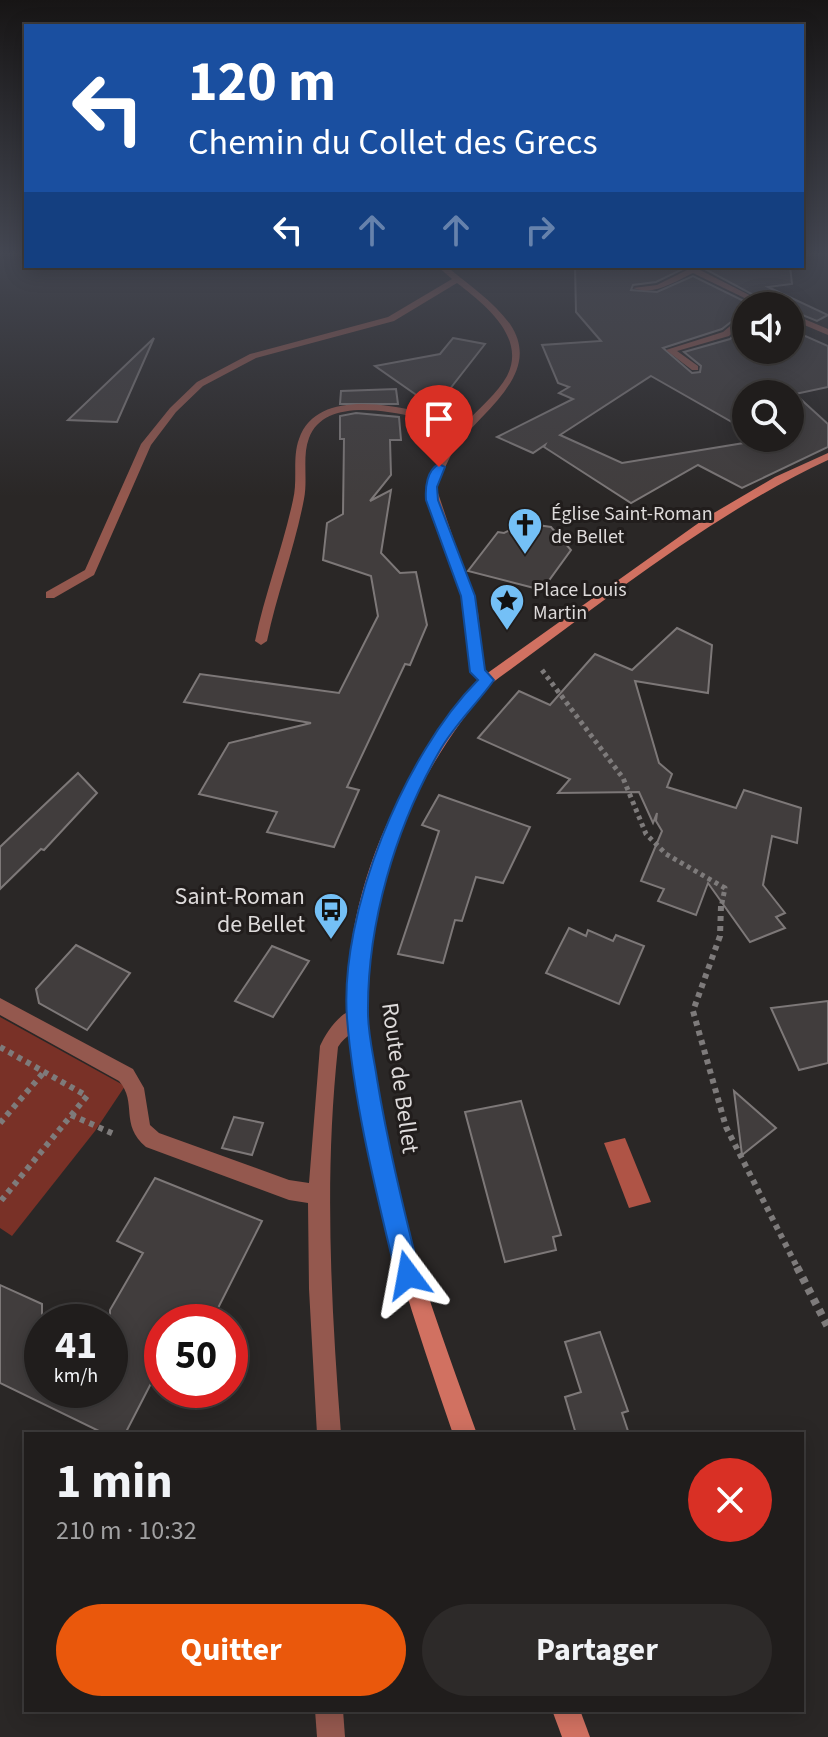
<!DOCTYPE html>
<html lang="fr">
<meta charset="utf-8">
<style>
:root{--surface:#201d1c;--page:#2d2a29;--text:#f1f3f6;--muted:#a2a2a3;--line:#3d3b3b;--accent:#ea580c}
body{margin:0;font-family:"Source Sans 3",sans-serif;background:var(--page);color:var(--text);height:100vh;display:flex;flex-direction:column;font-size:30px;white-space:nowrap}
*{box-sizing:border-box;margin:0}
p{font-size:26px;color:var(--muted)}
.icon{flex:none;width:44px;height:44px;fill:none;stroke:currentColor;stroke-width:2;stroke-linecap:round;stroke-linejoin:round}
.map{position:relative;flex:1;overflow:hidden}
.details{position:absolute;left:24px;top:1432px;width:780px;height:280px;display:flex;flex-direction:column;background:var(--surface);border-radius:0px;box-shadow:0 4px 20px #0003,0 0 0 2px var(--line)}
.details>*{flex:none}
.top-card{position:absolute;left:24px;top:24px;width:780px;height:244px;border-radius:0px;box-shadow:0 4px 20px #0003,0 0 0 2px var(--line);background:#1a4fa0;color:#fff;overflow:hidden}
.controls{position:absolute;left:732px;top:292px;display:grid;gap:16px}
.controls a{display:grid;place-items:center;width:72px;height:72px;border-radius:50%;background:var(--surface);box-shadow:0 4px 20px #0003,0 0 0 2px var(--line);font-size:40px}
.speed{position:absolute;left:24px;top:1304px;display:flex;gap:16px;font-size:40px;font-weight:700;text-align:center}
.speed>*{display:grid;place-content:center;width:104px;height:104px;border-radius:50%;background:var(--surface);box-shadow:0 4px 20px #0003,0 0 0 2px var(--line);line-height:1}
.speed small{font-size:20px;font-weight:400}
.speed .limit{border:12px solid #d22;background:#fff;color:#111}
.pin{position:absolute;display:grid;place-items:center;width:68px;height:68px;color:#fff;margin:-82px -34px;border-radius:50% 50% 50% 0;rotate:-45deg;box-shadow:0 0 8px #0007}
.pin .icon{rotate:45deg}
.me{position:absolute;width:88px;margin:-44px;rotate:347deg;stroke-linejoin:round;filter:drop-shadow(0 0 6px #0008)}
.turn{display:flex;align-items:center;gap:28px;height:168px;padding:0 32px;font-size:36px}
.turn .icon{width:104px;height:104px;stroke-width:2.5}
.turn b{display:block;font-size:56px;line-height:68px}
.lanes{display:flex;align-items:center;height:76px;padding:0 32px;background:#0003;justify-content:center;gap:40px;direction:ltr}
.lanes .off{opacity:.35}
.round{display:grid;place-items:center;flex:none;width:84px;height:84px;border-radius:42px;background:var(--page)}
.overview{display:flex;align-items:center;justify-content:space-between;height:136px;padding:0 32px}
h1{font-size:48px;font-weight:700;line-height:60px}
.button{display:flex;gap:16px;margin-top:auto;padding:16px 32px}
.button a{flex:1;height:92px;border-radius:48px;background:var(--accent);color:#fff;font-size:32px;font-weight:700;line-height:92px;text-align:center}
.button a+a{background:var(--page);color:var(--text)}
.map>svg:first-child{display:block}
.green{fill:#793127}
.water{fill:#af5446}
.building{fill:#413d3d;stroke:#7d7878;stroke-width:2;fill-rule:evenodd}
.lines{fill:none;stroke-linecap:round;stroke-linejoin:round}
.path-far2{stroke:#7e7b7b;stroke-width:5;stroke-dasharray:4 4;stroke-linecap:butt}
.path-far1{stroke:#7e7b7b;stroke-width:6;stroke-dasharray:5 5;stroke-linecap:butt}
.path{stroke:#7e7b7b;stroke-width:8;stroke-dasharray:6 6;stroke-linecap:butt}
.street{fill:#94584e;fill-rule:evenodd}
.secondary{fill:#d17161;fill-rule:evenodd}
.route{fill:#1a73e8;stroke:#114b97;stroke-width:2}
.labels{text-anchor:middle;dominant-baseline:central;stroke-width:6;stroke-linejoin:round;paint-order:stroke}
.far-poi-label{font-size:20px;fill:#dddada;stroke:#211d1c;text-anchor:start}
.poi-label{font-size:24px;fill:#dddada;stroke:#211d1c;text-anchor:end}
.street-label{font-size:24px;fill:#dddada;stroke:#211d1c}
</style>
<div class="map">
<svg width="828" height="1737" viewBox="0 0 828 1737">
<rect width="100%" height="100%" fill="#2a2726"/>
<polygon class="green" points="0,1017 125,1086 95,1131 12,1236 0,1228"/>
<polygon class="water" points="625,1138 651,1202 629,1208 604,1143"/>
<g class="building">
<path d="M575,266h103l3,4 -25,12 -23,3 -2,5 26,2 36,-16 61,30h-8v4l-24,19 -59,19 29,25 8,-1 1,-6 -17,-14 46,-13 16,-15v26h44v-28l14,6 -8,4 32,14v41l-33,7 33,30v23l-86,41 -44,-23 -67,38 -87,-56 1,-2 -12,8 -36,-16 76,-38 -14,-6 10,-6 -11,-4 -16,-38 59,-4 -25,-29zM651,376l95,54v-36h44v44h-32l4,2 -140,23 -62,-28z"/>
<polygon points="706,266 790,266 792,284 768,287 828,315 817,321 790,310 790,306 774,306 705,269"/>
<polygon points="154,338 117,422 68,420"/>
<polygon points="453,338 485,344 435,408 375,366 440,354"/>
<polygon points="396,389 398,404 340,404 341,391"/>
<polygon points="356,413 399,417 401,440 390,440 391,475 370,501 391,490 381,553 400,573 416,572 427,625 410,665 405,664 347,787 359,790 334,847 267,832 277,812 199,794 229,743 311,723 184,702 200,674 339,693 378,616 371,576 323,560 327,523 343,514 344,439 340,439 340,416"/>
<polygon points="524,523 551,527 571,550 542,590 468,571 498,532 504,533"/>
<polygon points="677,628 712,645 708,693 635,681 659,763 672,774 667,787 736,808 744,790 801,808 797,843 772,836 763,885 785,913 776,917 785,928 750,942 708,883 696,915 658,901 664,889 641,881 662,831 656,821 657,813 653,823 639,792 558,793 570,779 478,738 519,691 550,705 595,654 632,670"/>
<polygon points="78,773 97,793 44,850 41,849 0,889 0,847"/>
<polygon points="439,795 530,827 503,883 476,877 462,921 455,920 443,963 398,954 439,831 422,825"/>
<polygon points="569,928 586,936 588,930 613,941 616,935 644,946 619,1004 546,973"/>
<polygon points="76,945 130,973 87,1030 39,1003 36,989"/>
<polygon points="272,946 309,961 273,1017 235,1001"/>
<polygon points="828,1001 828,1063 799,1070 771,1008"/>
<polygon points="734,1091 776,1128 742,1155"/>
<polygon points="521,1101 561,1235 553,1237 556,1250 505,1262 465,1112"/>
<polygon points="234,1117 263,1123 252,1155 222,1148"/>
<polygon points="155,1178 262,1221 211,1322 162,1322 162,1362 125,1434 105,1434 0,1383 0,1285 42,1304 42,1390 110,1390 110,1310 143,1253 117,1241"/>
<polygon points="600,1332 628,1411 622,1413 629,1434 576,1434 565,1397 581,1392 565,1342"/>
</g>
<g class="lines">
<polyline class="path-far2" points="542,670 623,778 646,834 666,854 725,888 721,908"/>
<g class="path-far1">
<polyline points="721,906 720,936 693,1011 726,1127 798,1269"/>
<polyline points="0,1047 87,1096 0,1202"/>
<polyline points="71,1115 114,1134"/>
<polyline points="0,1123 44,1072"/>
</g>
<polyline class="path" points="797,1267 828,1327"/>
<g class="street">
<path d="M437,266h9c22,18 47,35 64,58 34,50 -30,88 -55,124 -7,12 -13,26 -19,39l42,125 6,59 10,9 -2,3h-10l-11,-11 -5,-60 -40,-125 19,-39 16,-19c-38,-10 -133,-42 -152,9 -7,18 -1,41 -5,61 -9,48 -27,94 -37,142l-6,4 -6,-4c10,-48 28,-94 38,-141 5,-20 -1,-42 6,-61 21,-60 123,-27 166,-15 13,-15 33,-31 42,-48 20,-39 -23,-72 -50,-93l-63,38 -138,37 -53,28 -27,26 -25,33 -57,130 -40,23h-8v-6l39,-22 56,-126 29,-36 27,-26 53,-28 138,-37 64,-38z"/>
<path d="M681,266h22l-3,4 71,36h-10l-68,-33c-19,9 -39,23 -60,15l24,-3 30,-15z"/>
<polygon points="746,313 746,320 729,336 677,351 698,366 698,370 692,370 666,350 723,332"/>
<polygon points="790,313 828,329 828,335 790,319"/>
<path d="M0,998l133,71 11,19 6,37 9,8 130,47 20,3 11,-137c7,-15 24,-42 43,-35l3,6c-6,13 -21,18 -28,30 -14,130 -7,258 3,387h-24l-8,-145 -1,-86 -19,-3 -143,-53c-27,-23 -8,-44 -27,-66l-119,-66z"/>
<polygon points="315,1710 343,1710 345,1737 317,1737"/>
</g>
<g class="secondary">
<path d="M828,453v7c-122,57 -227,144 -336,223 -69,80 -123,187 -126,295 -4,147 62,319 111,456h-24c-38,-111 -76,-222 -95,-338 -7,-39 -13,-80 -10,-120 7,-111 62,-217 134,-299l225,-160 68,-40z"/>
<polygon points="552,1710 580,1710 590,1737 562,1737"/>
</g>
</g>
<linearGradient id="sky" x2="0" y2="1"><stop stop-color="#171515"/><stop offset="0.51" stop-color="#444752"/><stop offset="1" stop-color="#444752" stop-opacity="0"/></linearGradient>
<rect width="828" height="497" fill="url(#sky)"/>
<path class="route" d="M439,464l6,3 -8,20 1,13 37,96 10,74 9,10c-18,25 -40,45 -55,72 -44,77 -72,172 -71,261 0,22 6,45 9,66 11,67 27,131 43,196l-3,9 -9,3 -8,-3 -4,-9c-20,-84 -42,-170 -49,-257 -8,-104 57,-264 131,-338l-8,-8 -9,-76 -35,-96c-1,-13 1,-30 13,-36z"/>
<defs>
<symbol id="church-pin" viewBox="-11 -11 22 30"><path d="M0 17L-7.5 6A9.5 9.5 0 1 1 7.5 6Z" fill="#74c0f6" stroke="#211d1c"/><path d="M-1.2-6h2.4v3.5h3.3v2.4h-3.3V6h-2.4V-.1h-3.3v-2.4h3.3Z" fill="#111"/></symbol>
<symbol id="sight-pin" viewBox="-11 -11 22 30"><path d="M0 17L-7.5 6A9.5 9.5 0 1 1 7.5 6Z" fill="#74c0f6" stroke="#211d1c"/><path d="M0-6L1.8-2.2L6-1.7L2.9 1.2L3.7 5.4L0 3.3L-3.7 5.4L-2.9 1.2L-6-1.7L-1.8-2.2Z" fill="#111"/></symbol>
<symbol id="bus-pin" viewBox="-11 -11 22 30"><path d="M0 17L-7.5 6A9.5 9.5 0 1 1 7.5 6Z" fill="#74c0f6" stroke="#211d1c"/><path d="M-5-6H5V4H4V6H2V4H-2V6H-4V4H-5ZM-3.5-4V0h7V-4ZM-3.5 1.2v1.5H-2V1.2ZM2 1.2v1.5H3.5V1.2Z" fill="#111"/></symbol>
</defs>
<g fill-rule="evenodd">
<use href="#church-pin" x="505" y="505" width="40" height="54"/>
<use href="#sight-pin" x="487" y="581" width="40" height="54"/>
<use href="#bus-pin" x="311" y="890" width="40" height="54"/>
</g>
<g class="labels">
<g class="far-poi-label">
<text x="551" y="514">Église Saint-Roman<tspan x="551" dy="23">de Bellet</tspan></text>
<text x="533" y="590">Place Louis<tspan x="533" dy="23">Martin</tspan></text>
</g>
<g class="poi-label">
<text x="305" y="896">Saint-Roman<tspan x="305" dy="28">de Bellet</tspan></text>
</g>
<g class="street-label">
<text transform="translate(400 1078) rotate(82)">Route de Bellet</text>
</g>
</g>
</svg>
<div class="controls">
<a><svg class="icon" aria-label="sound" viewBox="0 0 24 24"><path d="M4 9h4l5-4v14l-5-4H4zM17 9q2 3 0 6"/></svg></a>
<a><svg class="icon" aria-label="search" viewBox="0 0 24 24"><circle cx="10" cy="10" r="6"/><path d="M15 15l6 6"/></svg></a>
</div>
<div class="speed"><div>41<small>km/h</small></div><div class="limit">50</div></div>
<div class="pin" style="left:439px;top:467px;background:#d93025"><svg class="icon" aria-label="arrive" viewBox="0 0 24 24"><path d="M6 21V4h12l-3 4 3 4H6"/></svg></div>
<svg class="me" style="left:408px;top:1275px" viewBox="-20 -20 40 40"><path d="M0-17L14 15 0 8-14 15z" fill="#1a73e8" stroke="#fff" stroke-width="4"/></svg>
<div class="top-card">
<div class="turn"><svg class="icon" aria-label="left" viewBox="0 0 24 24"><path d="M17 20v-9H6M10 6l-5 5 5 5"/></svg><div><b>120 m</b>Chemin du Collet des Grecs</div></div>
<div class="lanes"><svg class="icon" aria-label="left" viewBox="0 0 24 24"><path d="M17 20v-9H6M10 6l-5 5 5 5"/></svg><svg class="icon off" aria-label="ahead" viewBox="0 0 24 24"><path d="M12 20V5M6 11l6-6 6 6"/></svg><svg class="icon off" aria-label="ahead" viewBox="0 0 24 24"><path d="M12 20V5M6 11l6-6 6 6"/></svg><svg class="icon off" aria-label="right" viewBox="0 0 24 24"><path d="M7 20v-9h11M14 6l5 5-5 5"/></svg></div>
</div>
<section class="details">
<div class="overview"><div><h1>1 min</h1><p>210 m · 10:32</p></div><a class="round" style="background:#d93025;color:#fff"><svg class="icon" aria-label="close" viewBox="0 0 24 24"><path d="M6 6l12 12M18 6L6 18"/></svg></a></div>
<div class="button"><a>Quitter</a><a>Partager</a></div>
</section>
</div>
